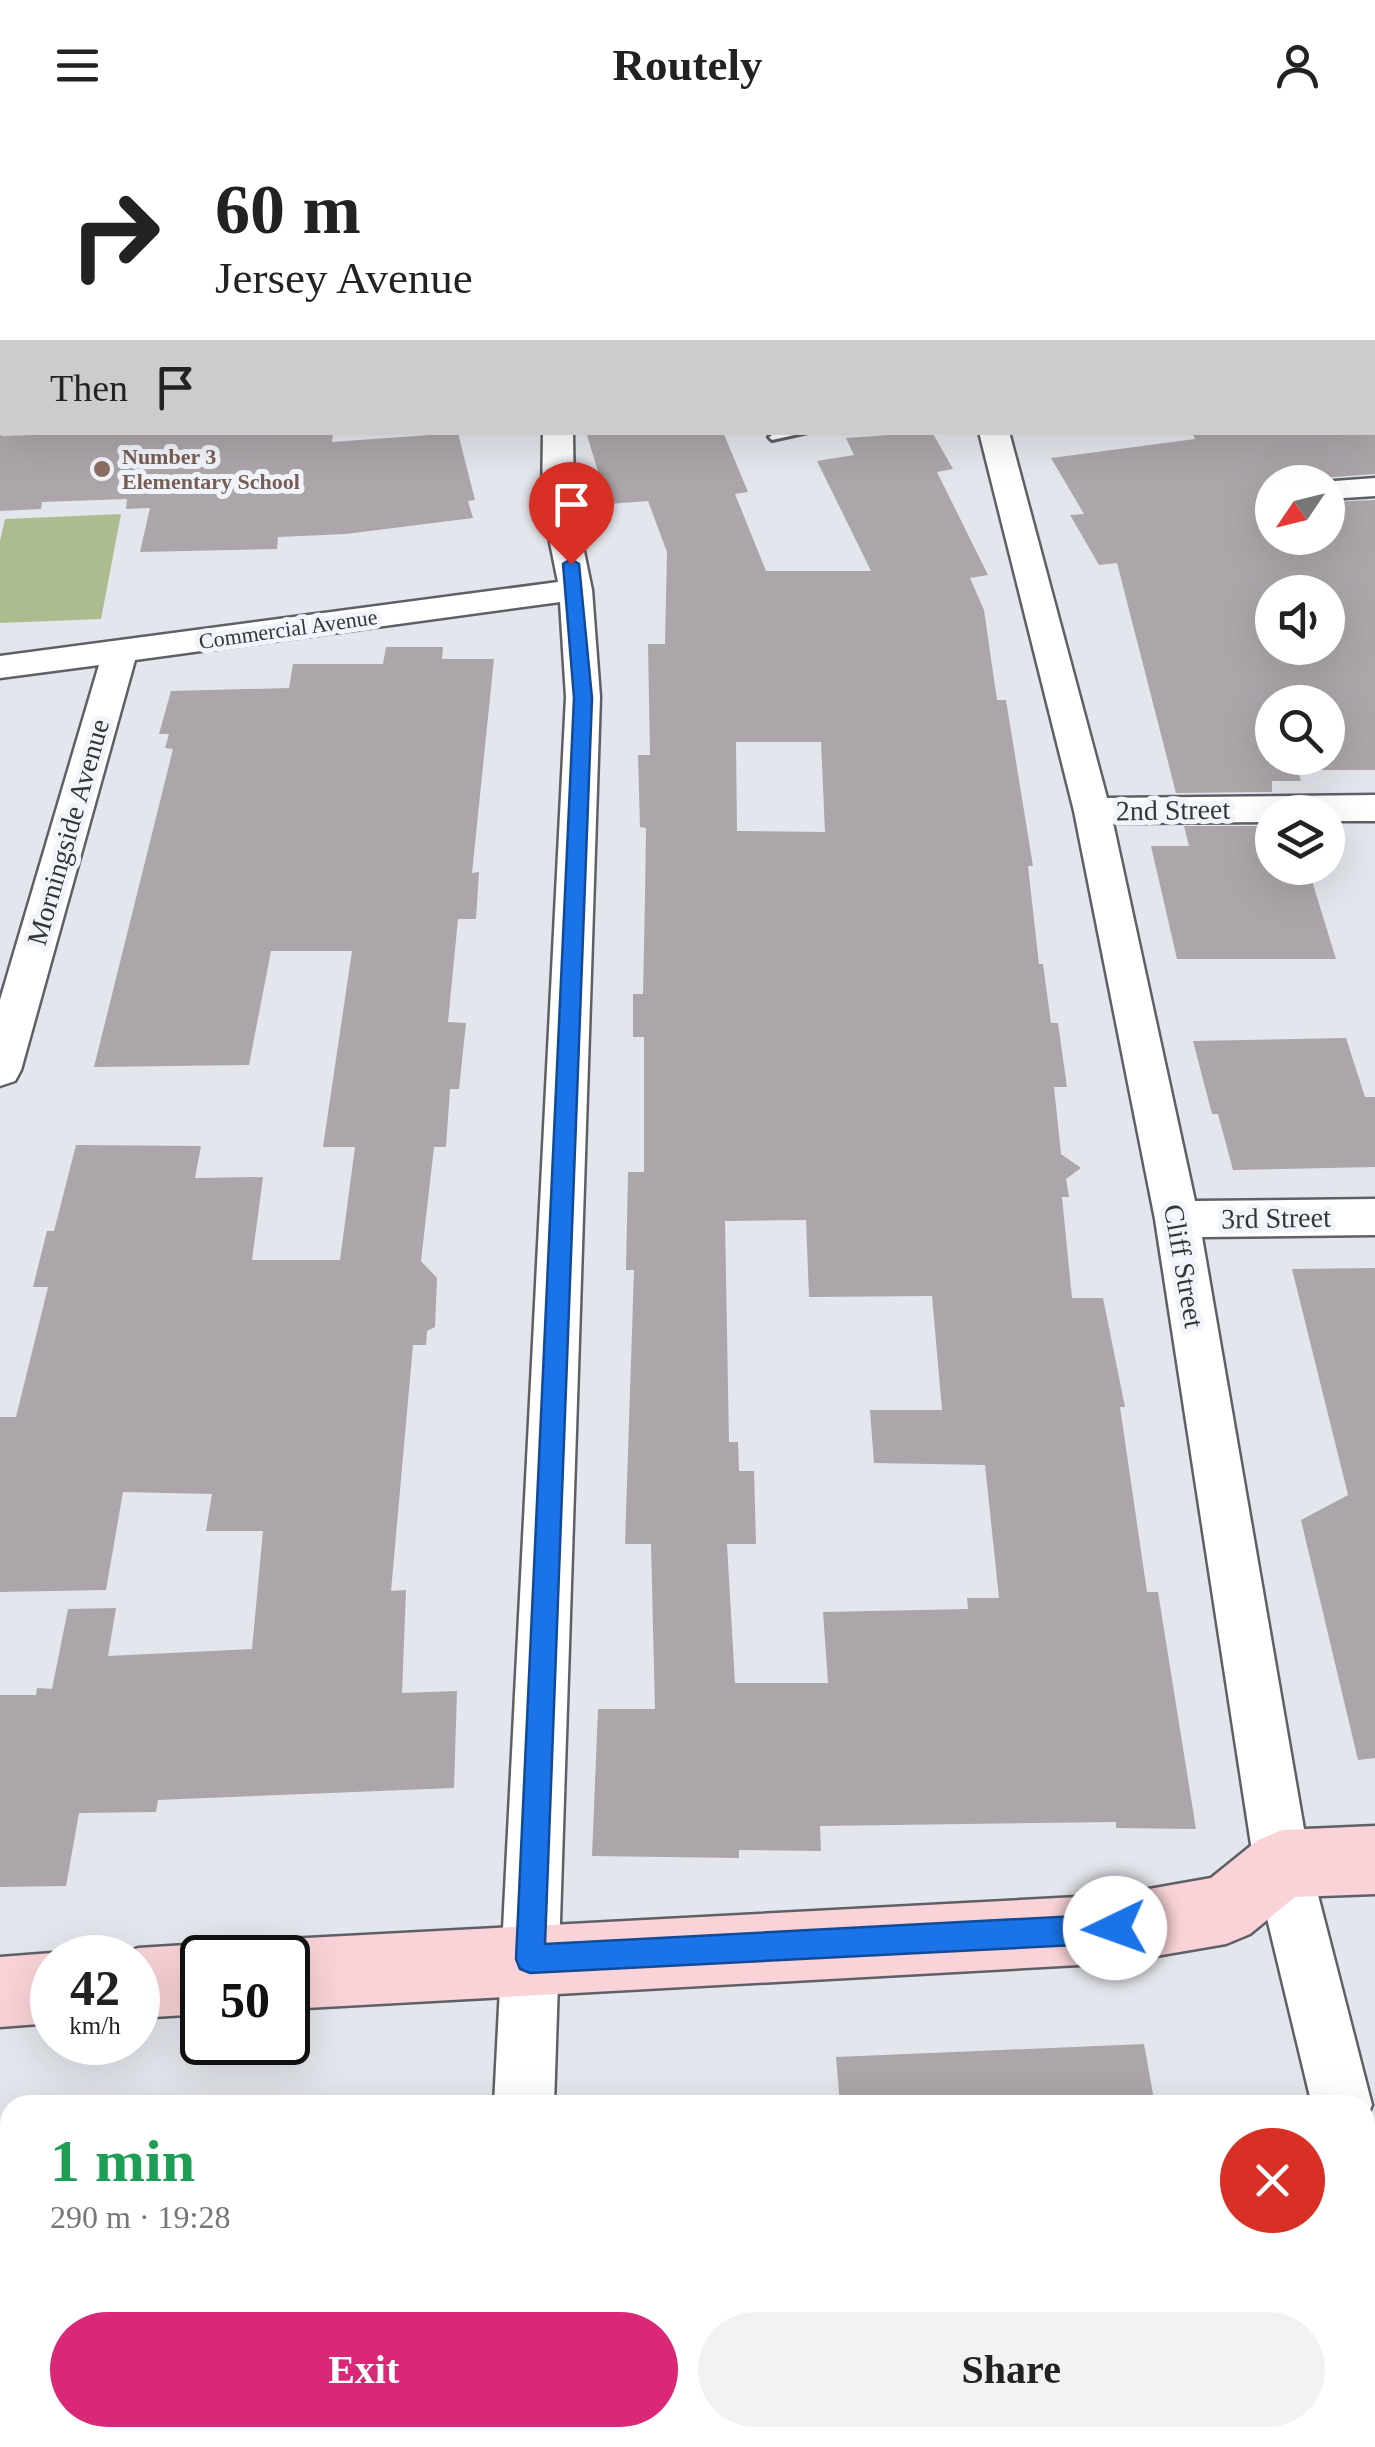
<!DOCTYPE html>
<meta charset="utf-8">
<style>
:root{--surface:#fff;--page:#f2f2f2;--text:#222;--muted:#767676;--accent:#db2777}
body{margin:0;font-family:"Times New Roman",serif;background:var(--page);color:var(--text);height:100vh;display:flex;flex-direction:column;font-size:38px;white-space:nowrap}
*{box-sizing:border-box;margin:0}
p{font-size:32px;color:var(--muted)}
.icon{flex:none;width:55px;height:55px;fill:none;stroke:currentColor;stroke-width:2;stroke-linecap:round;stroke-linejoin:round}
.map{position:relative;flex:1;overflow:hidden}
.details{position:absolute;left:0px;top:1965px;width:1375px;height:352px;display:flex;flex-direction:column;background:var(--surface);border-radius:30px 30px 0 0;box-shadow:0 10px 40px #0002}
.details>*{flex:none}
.banner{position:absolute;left:0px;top:0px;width:1375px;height:305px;box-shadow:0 10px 40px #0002;background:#fff;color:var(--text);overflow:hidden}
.needle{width:65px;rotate:235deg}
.fabs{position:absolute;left:1255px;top:335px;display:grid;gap:20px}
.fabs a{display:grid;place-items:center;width:90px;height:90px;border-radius:50%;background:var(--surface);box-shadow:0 10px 40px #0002;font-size:50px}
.speed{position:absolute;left:30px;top:1805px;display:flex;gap:20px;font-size:50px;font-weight:700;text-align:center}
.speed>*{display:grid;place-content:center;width:130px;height:130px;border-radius:50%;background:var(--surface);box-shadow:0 10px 40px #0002;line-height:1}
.speed small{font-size:25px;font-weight:400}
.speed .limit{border:5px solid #111;border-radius:15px;background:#fff;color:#111}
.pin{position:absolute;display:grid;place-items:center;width:85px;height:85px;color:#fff;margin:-102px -42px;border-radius:50% 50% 50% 0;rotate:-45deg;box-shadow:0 0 10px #0007}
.pin .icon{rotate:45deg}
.me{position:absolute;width:110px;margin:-55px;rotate:267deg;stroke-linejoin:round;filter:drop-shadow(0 0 8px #0008)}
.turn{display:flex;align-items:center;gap:35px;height:210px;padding:0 50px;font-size:45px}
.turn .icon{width:130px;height:130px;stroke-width:2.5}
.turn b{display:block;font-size:70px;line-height:85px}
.then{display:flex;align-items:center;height:95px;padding:0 50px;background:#0003;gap:20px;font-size:38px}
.round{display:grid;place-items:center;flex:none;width:105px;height:105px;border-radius:52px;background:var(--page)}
.overview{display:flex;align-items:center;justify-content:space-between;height:170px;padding:0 50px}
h1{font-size:60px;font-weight:600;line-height:75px;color:#1e9e55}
.cta{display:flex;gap:20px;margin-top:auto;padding:20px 50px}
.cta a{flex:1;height:115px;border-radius:60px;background:var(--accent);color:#fff;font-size:40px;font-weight:600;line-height:115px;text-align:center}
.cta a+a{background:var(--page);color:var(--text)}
header{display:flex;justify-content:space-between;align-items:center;height:130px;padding:0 50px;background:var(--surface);font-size:45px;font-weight:600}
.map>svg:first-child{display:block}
.green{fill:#adbc8e}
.building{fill:#aca6ab;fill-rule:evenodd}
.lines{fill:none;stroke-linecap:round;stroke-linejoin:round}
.lane-casing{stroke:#5e6066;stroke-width:6}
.street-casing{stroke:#5e6066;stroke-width:5}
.secondary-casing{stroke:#5e6066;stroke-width:5}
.path{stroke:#a6a8ad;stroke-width:4;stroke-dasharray:2.5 5;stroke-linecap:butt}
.lane{fill:#fff;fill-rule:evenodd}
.street{fill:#fff;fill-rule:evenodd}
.secondary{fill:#f9d3d7;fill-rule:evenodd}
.route{fill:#1a73e8;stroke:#114b97;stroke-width:2.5}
.education-dot{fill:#8d6e63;stroke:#f1f4fb;stroke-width:4}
.labels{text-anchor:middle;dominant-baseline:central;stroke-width:10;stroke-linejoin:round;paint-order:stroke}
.far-education-label{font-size:22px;font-weight:bold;fill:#785e54;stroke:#f1f4fb;text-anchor:start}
.far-street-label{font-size:22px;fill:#353638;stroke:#f1f4fb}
.street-label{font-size:28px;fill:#353638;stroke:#f1f4fb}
</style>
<header><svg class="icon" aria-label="menu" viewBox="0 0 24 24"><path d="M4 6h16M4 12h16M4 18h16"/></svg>Routely<svg class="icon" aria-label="person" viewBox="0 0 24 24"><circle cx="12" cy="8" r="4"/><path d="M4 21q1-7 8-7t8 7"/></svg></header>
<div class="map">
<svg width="1375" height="2317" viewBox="0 0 1375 2317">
<rect width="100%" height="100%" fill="#e4e6ed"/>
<polygon class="green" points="121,384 101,489 0,493 0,411 5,389"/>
<g class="building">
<polygon points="128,302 333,302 332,312 458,303 475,370 468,371 473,388 346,404 278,407 277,419 140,422 150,378 126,379 127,369 42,372 41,379 0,381 0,306"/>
<path d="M586,302h137l25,60 -13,2 31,77h105l-54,-110 37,-6 -8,-17 86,-6 21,37 -16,3 51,103 -18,3 14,32 13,90h9l27,166h-5l11,98h4l8,59h7l9,64h-13l7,67 20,14 -15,11 3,18h-7l10,101h31l22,109h-5l27,185h11l38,237 -80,-1v-6l-296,4 1,25 -82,-1v8l-147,-2 6,-147h57l-4,-165h-26l9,-274h-8l2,-98h16v-135h-11v-43h10l2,-98 1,-68 -6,-1 -2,-72h12l-2,-111h17l2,-92 -19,-51 -40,3zM736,612h85l4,90 -88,-1zM806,1090l3,77 123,-1 10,114h-72l4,53 111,2 14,133h-32l1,11 -145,3 5,71h-93l-8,-139h29l-2,-73h-15l-1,-29h-9l-4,-221z"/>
<path d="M1192,302h183v42l-54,4 -4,4h-45v56h56v-36l47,-2v270h-77l3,11h-29v11l-96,1 -59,-230 -18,2 -29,-50 14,-1 -33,-56 144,-19zM1272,462h56v56h-56zM1272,572h56v56h-56z"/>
<polygon points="386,517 443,517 442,529 494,529 472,743 479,742 476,789 458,789 448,892 466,893 459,959 450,959 446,1017 434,1017 421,1131 437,1148 435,1197 427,1201 426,1215 413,1215 391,1461 406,1460 402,1563 457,1561 454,1658 158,1670 156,1682 79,1683 66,1756 0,1757 0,1565 36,1565 37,1558 52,1559 68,1479 116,1478 108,1526 252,1519 263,1401 206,1401 212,1364 123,1362 106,1460 0,1462 0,1287 16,1287 48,1157 33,1157 47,1101 54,1101 76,1015 201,1016 195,1048 263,1047 252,1130 340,1130 355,1017 323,1017 352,821 271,821 249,935 94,937 173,619 165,618 169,604 159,604 171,561 289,558 293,534 383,534"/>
<polygon points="1184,696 1272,696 1272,738 1308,738 1336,829 1177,829 1151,716 1189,716"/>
<polygon points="1346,908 1365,967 1375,967 1375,1037 1233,1040 1218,984 1212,984 1193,911"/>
<polygon points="1375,1138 1375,1628 1358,1630 1301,1390 1348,1365 1292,1139"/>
<polygon points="1144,1914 1155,1975 840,1975 836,1927"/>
</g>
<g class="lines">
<defs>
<g id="lane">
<polygon points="266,0 278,0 279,2 267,2"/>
<polygon points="777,302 808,302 772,310 769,307"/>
</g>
<g id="street">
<rect x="552" y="0" width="24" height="2"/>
<polygon points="907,0 931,0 932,2 908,2"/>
<polygon points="1302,0 1327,0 1328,2 1303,2"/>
<polygon points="543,302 573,302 574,373 592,460 600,567 554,1975 494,1975 566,567 560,472 135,530 21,940 15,951 0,956 0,870 99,535 0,548 0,526 558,452 542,373"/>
<polygon points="979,302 1009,302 1107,668 1375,665 1375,691 1328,691 1328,682 1272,682 1272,692 1113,693 1195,1071 1375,1069 1375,1105 1202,1107 1310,1734 1372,1975 1365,1991 1365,1975 1312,1975 1254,1734 1155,1089 1074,681"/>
<polygon points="1375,348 1375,366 1328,369 1328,352 1321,352"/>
<polygon points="1365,2037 1375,2041 1375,2138 1365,2134"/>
<polygon points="476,2308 540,2308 541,2317 475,2317"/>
</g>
<g id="secondary">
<rect x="0" y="16" width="2" height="18"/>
<polygon points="1372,48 1375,48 1372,67"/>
<polygon points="0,218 2,219 2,240 0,240"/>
<polygon points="1375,1696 1375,1764 1295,1767 1250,1804 1226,1814 1115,1833 288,1879 288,1828 260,1828 263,1819 288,1809 1115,1765 1211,1748 1258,1710 1282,1700"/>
<polygon points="202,1814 228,1828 202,1828 202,1884 138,1888 138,1828 115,1828 138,1818"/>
<polygon points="52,1823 63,1828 52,1828 52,1893 0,1897 0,1827"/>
</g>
</defs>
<use href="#lane" class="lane-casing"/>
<use href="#street" class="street-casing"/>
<use href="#secondary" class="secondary-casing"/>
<g class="path">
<polyline points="0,304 10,302"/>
<polyline points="105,308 106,302"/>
<polyline points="207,332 252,326 259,302"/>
</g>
<use href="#lane" class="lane"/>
<use href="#street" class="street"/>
<use href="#secondary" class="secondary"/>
</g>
<polygon class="route" points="571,429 579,434 592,568 545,1814 1115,1784 1125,1788 1129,1798 1125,1809 1115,1813 530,1843 520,1839 516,1829 574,568 563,434"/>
<circle class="education-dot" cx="102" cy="339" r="10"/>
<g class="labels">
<g class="far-education-label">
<text x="122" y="326">Number 3<tspan x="122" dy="25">Elementary School</tspan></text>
</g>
<g class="far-street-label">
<text transform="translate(288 499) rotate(-8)">Commercial Avenue</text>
</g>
<g class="street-label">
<text transform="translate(1173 680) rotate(-1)">2nd Street</text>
<text transform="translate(68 702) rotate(-74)">Morningside Avenue</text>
<text transform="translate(1276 1088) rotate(-1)">3rd Street</text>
<text transform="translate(1184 1136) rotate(80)">Cliff Street</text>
</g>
</g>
</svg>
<div class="fabs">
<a><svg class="needle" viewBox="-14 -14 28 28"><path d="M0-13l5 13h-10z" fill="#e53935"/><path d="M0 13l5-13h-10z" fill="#767676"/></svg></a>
<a><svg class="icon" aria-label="sound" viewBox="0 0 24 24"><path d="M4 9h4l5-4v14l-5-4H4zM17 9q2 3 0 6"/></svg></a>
<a><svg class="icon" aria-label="search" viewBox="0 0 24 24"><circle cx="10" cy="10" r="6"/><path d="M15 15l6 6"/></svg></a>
<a><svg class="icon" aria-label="layers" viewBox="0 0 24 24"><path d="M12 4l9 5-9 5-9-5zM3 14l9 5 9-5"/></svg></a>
</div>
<div class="speed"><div>42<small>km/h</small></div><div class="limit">50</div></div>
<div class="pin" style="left:571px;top:434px;background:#d93025"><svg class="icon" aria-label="arrive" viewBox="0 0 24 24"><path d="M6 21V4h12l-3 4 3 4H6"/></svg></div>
<svg class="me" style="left:1115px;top:1798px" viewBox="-20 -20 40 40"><circle r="19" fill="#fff"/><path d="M0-13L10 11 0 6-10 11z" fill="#1a73e8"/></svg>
<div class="banner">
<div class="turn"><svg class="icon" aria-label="right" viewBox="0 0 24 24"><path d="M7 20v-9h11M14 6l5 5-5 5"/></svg><div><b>60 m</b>Jersey Avenue</div></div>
<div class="then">Then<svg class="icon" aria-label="arrive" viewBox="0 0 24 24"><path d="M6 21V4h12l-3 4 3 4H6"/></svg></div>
</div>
<section class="details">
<div class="overview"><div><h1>1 min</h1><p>290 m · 19:28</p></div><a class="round" style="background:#d93025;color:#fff"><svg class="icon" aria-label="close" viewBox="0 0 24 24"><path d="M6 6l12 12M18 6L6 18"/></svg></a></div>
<div class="cta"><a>Exit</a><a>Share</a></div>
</section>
</div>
